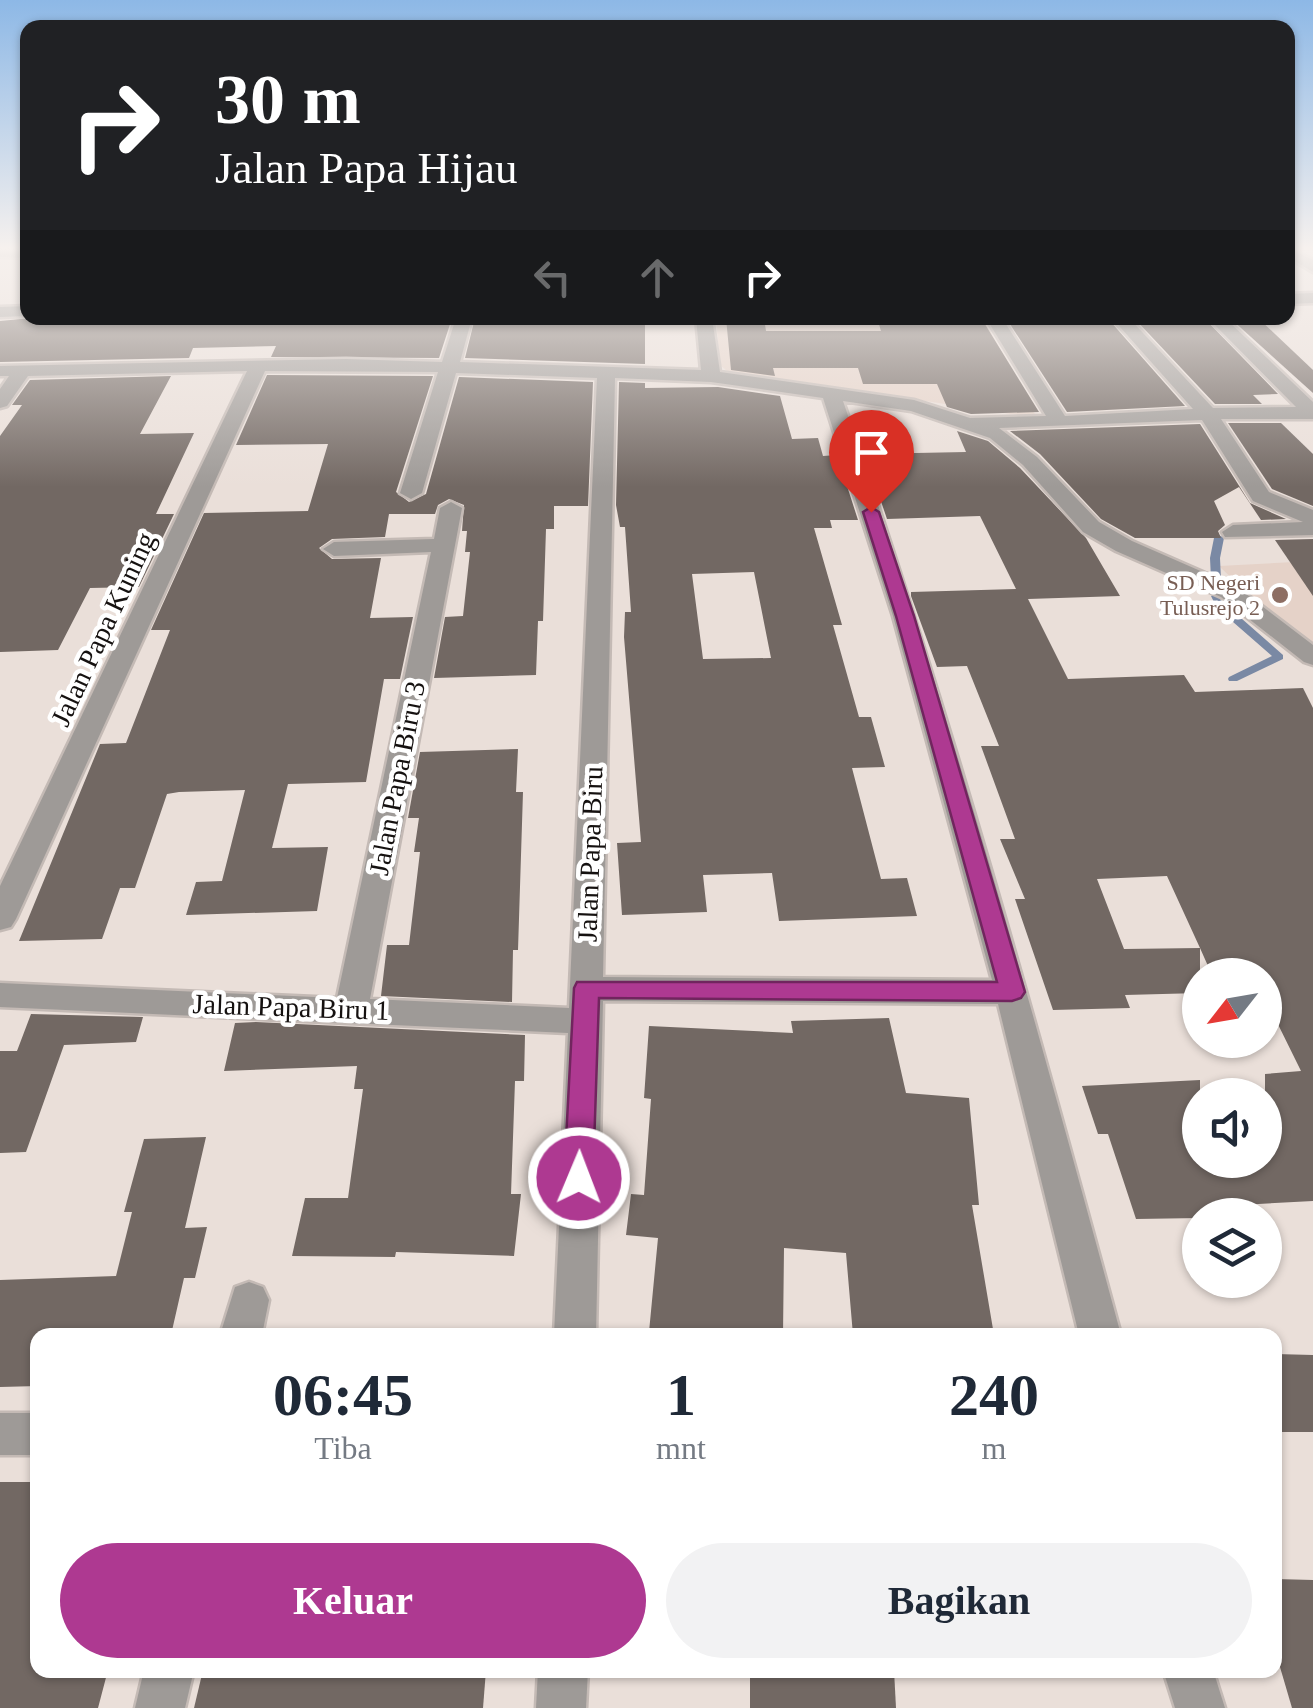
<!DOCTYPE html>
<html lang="id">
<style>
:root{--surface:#fff;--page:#f2f2f3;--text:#1f2937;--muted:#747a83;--accent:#ae3991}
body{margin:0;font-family:Georgia,serif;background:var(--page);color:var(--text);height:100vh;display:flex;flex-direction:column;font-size:38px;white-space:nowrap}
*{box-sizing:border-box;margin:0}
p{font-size:32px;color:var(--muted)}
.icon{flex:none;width:55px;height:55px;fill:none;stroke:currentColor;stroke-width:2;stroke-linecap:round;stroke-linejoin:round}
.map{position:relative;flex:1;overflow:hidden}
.panel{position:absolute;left:30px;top:1328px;width:1252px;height:350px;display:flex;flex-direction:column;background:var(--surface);border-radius:20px;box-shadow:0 2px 8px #0004}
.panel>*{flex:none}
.hud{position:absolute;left:20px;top:20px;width:1275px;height:305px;border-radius:20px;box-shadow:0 2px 8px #0004;background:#202124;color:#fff;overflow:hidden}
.needle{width:65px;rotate:239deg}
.fabs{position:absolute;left:1182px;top:958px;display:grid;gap:20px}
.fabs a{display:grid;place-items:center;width:100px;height:100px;border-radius:50%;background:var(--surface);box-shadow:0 2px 8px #0004;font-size:50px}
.pin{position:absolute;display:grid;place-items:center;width:85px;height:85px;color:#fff;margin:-102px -42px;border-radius:50% 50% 50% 0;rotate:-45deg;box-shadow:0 0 10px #0007}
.pin .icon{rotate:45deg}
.me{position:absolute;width:110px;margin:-55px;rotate:1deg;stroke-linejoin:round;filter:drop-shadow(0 0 8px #0008)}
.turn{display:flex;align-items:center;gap:35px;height:210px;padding:0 30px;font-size:45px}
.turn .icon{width:130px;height:130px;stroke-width:2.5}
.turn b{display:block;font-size:70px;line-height:85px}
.lanes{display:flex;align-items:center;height:95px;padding:0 30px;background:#0003;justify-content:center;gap:50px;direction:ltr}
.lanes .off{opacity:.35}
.eta{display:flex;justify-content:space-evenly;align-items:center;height:170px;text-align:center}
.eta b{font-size:60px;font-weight:700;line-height:70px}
.button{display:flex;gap:20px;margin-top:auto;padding:20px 30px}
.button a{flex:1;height:115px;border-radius:60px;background:var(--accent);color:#fff;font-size:40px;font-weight:700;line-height:115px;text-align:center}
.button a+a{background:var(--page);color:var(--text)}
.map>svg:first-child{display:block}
.built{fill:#e5d2c8}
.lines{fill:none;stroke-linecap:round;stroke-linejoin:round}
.stream{fill:#7a89a4;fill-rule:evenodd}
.building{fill:#726863;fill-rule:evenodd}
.minor-casing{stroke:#c4bab5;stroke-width:5}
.minor{fill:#9e9a97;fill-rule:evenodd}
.route{fill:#ae3991;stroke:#71255e;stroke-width:2.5}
.education-dot{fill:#8d6e63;stroke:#fff;stroke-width:4}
.labels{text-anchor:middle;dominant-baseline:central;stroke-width:9;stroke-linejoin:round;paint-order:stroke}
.far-education-label{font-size:22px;fill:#785e54;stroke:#fff;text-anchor:end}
.street-label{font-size:28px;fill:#151110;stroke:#fff}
</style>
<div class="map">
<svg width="1313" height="1708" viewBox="0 0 1313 1708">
<rect width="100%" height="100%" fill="#eadfd9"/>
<g class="built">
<polygon points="716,318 983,318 1037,418 727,371 720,365"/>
<polygon points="1313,561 1313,645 1264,609 1219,566"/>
</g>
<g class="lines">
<g class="stream">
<polygon points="1219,535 1224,538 1220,558 1221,579 1216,582 1211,579 1210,558 1214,538"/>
<polygon points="1216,593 1219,594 1225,604 1283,655 1283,659 1237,681 1229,681 1228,679 1229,677 1272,656 1217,608 1211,596"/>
</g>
</g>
<g class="building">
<polygon points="31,318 285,318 285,323 287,318 452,318 439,358 271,357 276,346 193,348 189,358 0,362 0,321"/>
<polygon points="475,318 645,318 645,364 465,358"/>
<polygon points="726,318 764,318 766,331 881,331 877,318 983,321 1039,412 971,414 947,407 937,384 863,384 858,368 773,368 775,376 731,370"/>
<polygon points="1134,318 1204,318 1278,394 1253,395 1262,404 1215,404"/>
<polygon points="1230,318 1258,318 1313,370 1313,393"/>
<polygon points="1008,321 1110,321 1185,406 1067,412"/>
<polygon points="267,375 433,376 396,492 409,502 426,494 459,377 593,382 588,506 554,506 554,529 546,529 543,621 538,621 536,675 434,678 445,617 463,616 470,552 465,552 467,531 462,531 464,505 449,499 438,505 435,514 389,514 385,537 332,539 319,548 332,559 381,558 370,618 413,617 400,679 384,679 366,782 288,784 272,848 328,847 317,911 186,915 196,882 222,881 245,790 179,792 167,794 135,888 120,888 102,939 19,941 100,744 126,743 170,630 151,630 204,513 308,511 328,444 236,445"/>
<polygon points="171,376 140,434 194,433 156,514 174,514 139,587 90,588 58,650 0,652 0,436 22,405 12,405 30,380"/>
<path d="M619,382l26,1v5l73,-1 62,9 12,43 26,-1 5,18 14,-1 21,65h-28l2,8h-18l28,97h-9l26,92h12l14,50 -33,1 29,111 26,-1 10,38 -138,5 -7,-48 -69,2 4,37 -85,3 -5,-72 24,-1 -17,-205 1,-25h6l-6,-85h-5l-4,-22zM754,572l17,86 -68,1 -11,-85z"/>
<polygon points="1228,423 1281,423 1313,454 1313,506 1272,489"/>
<polygon points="1200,424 1250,503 1286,519 1261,520 1239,487 1214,501 1225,525 1218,531 1221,538 1135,538 1101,519 1040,454 1010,431"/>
<path d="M957,431l31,10 32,27 66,70 34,58 -92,3 40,80 116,-4 11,17 108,-4 10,20v493l-92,5 3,9h-24v3l-64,1 -28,-85h-10l-16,-48 118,-6v80h65v-86l36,-3 -36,-73v-23h-53l-12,-27v45l-75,2 5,13 -77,2 -38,-111h10l-25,-60h15l-34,-93h18l-32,-80 -30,1 -26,-71v-4l105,-3 -36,-73 -93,3 -22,-65 101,-2zM1167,876l33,72 -76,1 -27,-70z"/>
<polygon points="1313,539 1313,596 1275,540"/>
<polygon points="518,749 516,792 523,792 518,950 513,950 512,1002 381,996 387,945 409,945 420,852 414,852 419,818 408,818 420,752"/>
<polygon points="31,1014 143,1017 136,1042 64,1045 26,1152 0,1153 0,1051 17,1051"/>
<polygon points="889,1018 906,1093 969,1098 979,1205 972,1205 994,1335 853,1335 846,1253 784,1248 783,1335 649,1332 658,1238 626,1235 631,1194 644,1195 651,1099 644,1098 649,1026 793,1033 791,1021"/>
<polygon points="256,1022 525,1035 524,1081 515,1081 511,1194 521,1194 514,1256 396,1252 395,1257 292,1256 305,1198 348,1198 363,1089 354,1089 357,1066 224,1071 235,1023"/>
<polygon points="206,1137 185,1228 207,1227 195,1278 184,1278 171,1335 38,1335 38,1386 0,1387 0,1280 116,1276 132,1212 124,1212 144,1139"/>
<polygon points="1275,1354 1313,1355 1313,1432 1275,1432"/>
<polygon points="0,1482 38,1482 38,1670 108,1670 98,1708 0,1708"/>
<polygon points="1275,1579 1313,1580 1313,1708 1292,1708 1275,1650"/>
<polygon points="203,1670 486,1670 483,1708 194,1708"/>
<polygon points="750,1670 894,1670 896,1708 750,1708"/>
</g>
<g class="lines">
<defs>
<g id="minor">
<polygon points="28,248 28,258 0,257 0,249"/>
<polygon points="1288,248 1313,260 1313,272 1288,257"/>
<polygon points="1313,293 1313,303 1288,304 1288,294"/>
<polygon points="28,306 28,316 0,317 0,307"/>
<path d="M456,318h16l-12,44 241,8 -5,-52h16l8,54 194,28 56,18 76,-2 -60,-98h16l63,98 128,-7 -81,-91h17l84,90 83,-1 -88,-89h17l88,84v17h-92l48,73 44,18v25l-88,2 -3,-5 11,-7 70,-3 -50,-21 -51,-81 -203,8 38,29 62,65 33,19 105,46 76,58v20l-9,-3 -83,-65 -105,-46 -33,-19 -60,-67 -33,-27 -79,-27 -68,-10c106,308 193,620 278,934h-42l-81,-331 -395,-3 -7,334h-42l14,-302 -568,-26v-24l337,15 94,-446 -97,4 -11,-7 11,-7 100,-3 6,-31 11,-6 11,6 -92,491 199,9 28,-630 -141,-5 -34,120 -11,6 -11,-6 38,-121 -173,-1 -249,548 -5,8 -11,3v-44l247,-515 -219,5 -21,30 -7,2v-19l9,-13h-9v-10l346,-7 96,3zM615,378l96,4 112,16 70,218 99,364 -389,-3z"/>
<polygon points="249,1282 263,1287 269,1300 262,1335 220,1335 235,1287"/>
<rect x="0" y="1413" width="38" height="42"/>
<polygon points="144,1670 194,1670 185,1708 135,1708"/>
<polygon points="538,1670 588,1670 586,1708 536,1708"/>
<polygon points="1163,1670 1213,1670 1225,1708 1175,1708"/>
</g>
</defs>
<use href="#minor" class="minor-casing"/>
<use href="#minor" class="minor"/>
</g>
<linearGradient id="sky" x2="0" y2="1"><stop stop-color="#8db8e6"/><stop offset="0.51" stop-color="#f6f1ee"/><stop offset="1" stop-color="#f6f1ee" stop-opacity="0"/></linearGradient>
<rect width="1313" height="487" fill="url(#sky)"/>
<polygon class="route" points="871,507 879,512 914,616 1025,992 1021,998 1012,1001 599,998 593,1178 589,1186 579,1190 569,1186 564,1178 574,988 577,982 997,982 896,616 863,512"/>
<circle class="education-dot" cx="1280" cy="595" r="10"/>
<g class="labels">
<g class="far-education-label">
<text x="1260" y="582">SD Negeri<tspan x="1260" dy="25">Tulusrejo 2</tspan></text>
</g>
<g class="street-label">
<text transform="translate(103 629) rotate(-65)">Jalan Papa Kuning</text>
<text transform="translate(397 778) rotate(-79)">Jalan Papa Biru 3</text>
<text transform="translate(590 854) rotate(-88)">Jalan Papa Biru</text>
<text transform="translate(291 1007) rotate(2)">Jalan Papa Biru 1</text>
</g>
</g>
</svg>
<div class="fabs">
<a><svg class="needle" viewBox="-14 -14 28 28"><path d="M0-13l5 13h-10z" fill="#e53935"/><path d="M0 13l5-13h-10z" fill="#747a83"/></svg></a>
<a><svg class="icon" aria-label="sound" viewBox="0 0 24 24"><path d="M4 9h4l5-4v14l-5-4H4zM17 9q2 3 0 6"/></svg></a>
<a><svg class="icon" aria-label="layers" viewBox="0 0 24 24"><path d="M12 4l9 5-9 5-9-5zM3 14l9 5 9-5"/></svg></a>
</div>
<div class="pin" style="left:871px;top:512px;background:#d93025"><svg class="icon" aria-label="arrive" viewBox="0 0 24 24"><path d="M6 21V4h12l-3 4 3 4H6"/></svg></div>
<svg class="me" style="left:579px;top:1178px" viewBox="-20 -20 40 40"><circle r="17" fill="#ae3991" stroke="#fff" stroke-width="3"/><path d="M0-11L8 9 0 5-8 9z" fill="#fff"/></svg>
<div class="hud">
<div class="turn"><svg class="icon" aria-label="right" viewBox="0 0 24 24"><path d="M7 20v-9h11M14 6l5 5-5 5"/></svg><div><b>30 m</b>Jalan Papa Hijau</div></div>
<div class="lanes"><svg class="icon off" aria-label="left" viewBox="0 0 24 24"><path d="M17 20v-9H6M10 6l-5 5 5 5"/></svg><svg class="icon off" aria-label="ahead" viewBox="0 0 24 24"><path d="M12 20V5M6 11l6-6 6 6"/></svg><svg class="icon" aria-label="right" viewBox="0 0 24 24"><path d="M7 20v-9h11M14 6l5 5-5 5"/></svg></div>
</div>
<section class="panel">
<div class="eta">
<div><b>06:45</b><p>Tiba</p></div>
<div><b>1</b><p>mnt</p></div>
<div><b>240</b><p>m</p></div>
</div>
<div class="button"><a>Keluar</a><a>Bagikan</a></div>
</section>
</div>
